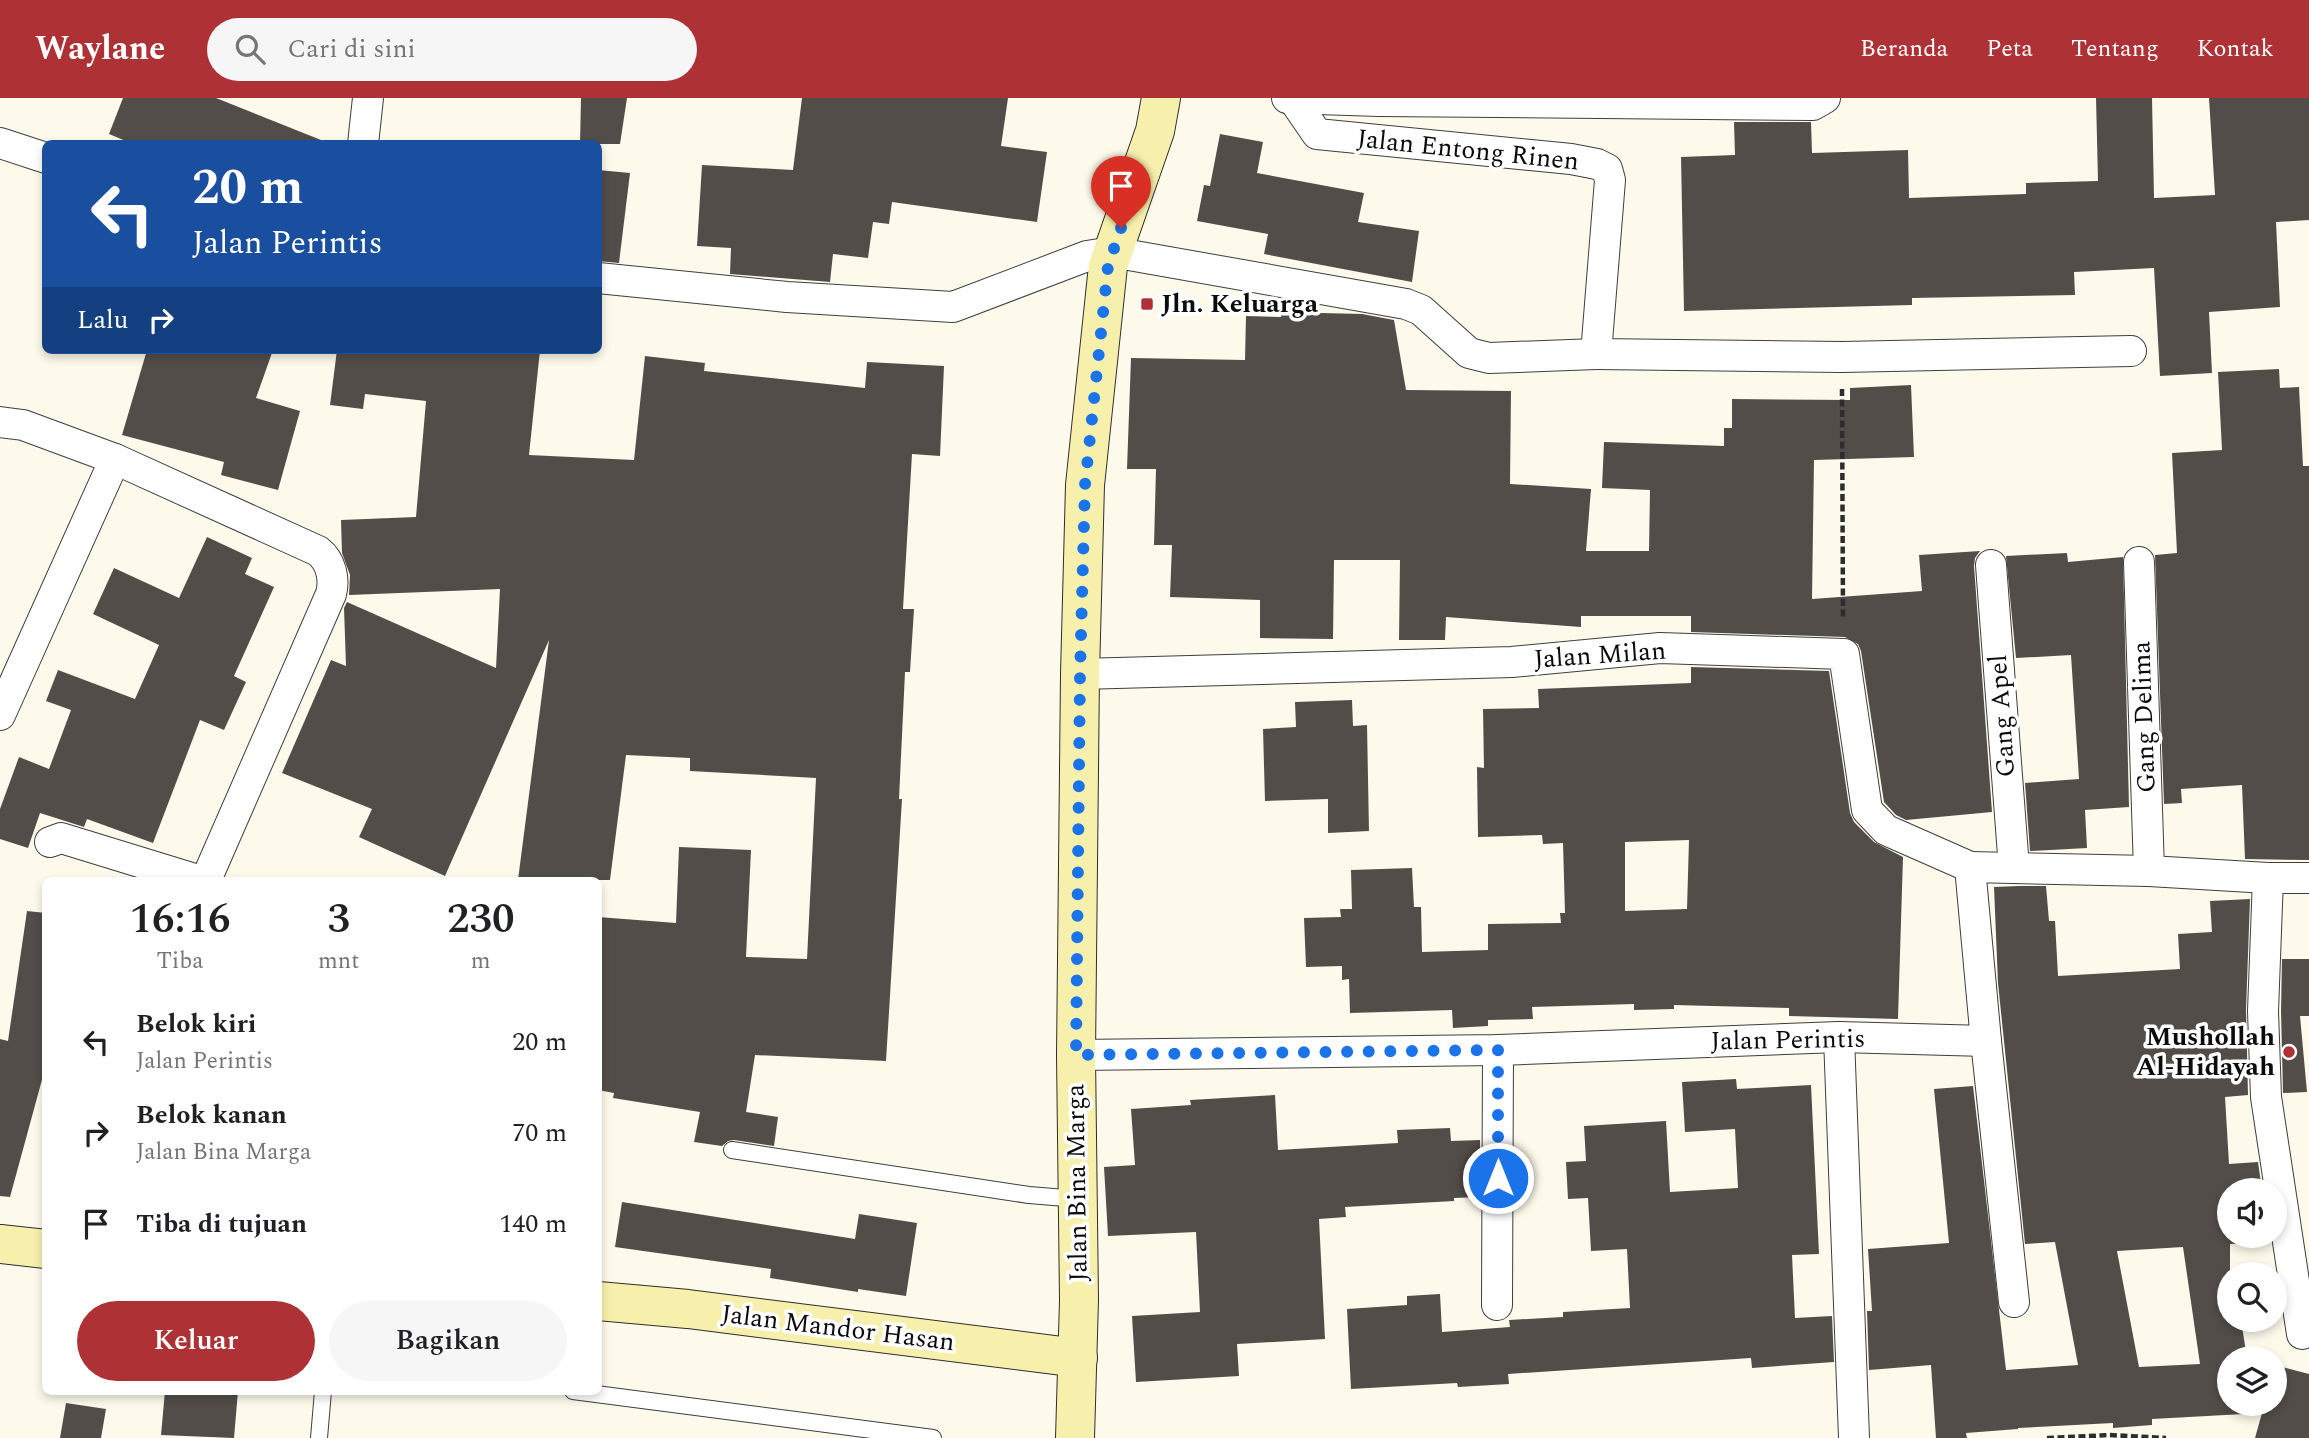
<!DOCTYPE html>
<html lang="id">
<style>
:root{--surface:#fff;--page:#f6f6f6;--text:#202124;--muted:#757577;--accent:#ae3135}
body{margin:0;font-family:Spectral,serif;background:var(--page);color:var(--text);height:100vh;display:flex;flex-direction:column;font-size:26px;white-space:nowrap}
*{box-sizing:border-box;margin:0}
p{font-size:23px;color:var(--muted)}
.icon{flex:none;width:38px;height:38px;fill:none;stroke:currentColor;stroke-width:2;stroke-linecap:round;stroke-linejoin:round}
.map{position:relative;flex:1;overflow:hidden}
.panel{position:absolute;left:42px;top:779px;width:560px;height:518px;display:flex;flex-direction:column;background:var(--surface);border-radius:10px;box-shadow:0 4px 10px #0003}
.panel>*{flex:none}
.top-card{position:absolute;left:42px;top:42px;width:560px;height:214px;border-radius:10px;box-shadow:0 4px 10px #0003;background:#1a4fa0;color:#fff;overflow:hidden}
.fabs{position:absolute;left:2217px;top:1080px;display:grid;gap:14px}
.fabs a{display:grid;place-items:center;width:70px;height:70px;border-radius:50%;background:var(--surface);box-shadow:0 4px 10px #0003;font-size:35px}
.pin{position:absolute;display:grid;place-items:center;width:60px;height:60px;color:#fff;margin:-72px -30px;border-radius:50% 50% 50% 0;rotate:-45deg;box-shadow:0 0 7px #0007}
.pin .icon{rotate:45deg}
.me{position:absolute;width:77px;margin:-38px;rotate:0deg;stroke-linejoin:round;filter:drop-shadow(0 0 5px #0008)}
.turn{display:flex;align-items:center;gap:24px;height:147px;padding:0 35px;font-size:32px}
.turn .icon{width:91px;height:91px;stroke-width:2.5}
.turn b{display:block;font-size:49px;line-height:60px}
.then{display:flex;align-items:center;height:66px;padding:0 35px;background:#0003;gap:14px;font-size:26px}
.eta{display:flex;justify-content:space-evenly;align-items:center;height:119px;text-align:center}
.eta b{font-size:42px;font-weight:600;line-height:49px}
.primary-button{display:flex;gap:14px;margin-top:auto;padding:14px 35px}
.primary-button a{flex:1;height:80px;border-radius:42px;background:var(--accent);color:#fff;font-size:28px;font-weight:600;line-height:80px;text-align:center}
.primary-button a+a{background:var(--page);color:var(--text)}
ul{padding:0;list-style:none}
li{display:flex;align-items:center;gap:21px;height:91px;padding:0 35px}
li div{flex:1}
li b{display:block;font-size:26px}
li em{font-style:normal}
header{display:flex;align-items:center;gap:42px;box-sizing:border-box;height:98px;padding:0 35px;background:var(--accent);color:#fff}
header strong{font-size:33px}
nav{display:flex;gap:38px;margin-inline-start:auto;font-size:24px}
.search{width:490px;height:63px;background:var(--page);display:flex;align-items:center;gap:18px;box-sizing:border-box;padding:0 24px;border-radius:38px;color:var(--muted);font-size:26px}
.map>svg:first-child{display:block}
.building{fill:#534d49;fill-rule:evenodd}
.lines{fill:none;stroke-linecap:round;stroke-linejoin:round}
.lane-casing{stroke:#3e3e3e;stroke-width:18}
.street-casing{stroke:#3e3e3e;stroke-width:32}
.secondary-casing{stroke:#2d2d2d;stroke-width:40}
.path{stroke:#2d2d2d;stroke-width:4.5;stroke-dasharray:7 3.5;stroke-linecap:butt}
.lane{stroke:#fff;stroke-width:16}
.street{stroke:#fff;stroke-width:30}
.secondary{stroke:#f7f0ac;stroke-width:38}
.route{stroke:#1a73e8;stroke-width:12;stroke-dasharray:0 21.6}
.poi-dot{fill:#ae3135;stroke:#fff;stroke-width:2.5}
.labels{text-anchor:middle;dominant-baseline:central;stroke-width:7;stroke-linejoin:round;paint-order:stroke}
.street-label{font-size:26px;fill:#0b0b0b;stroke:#fff}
.poi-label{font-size:26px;font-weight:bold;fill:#0b0b0b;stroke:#fff;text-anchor:start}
</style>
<header>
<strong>Waylane</strong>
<div class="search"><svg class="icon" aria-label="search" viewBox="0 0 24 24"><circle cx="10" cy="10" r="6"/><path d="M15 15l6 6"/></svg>Cari di sini</div>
<nav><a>Beranda</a><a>Peta</a><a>Tentang</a><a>Kontak</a></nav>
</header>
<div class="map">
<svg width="2309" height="1340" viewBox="0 0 2309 1340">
<rect width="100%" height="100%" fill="#fdfaeb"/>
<g class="building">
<polygon points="123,0 216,0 326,44 326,46 133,46 109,36"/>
<polygon points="581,0 627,0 620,46 580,46"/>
<polygon points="802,0 1008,0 1001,48 1047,54 1037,124 892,104 889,126 873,124 868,160 833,156 830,184 730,176 731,150 697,148 702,67 793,72"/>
<polygon points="2096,0 2152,0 2154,100 2215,97 2209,0 2309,0 2309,122 2276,124 2280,209 2209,214 2212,275 2160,278 2154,170 2074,174 2075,197 1912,200 1912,207 1684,213 1681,59 1735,57 1734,24 1811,24 1812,55 1908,52 1909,100 2026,96 2026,85 2098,83"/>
<polygon points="1220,36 1263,44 1257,75 1364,95 1358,124 1419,133 1412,184 1264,156 1268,136 1197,123 1204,87 1210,88"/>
<polygon points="598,72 630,75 619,165 598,163"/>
<polygon points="1281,214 1362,216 1394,222 1406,292 1511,293 1510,386 1591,391 1586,453 1649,453 1650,392 1602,390 1604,344 1724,348 1724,330 1732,330 1732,301 1850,302 1850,290 1911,287 1914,359 1814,362 1812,501 1922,493 1919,457 1980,453 1975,460 1974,468 1992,714 1906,722 1896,717 1884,704 1861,553 1858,546 1845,539 1691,534 1691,518 1581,518 1581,529 1446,519 1445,542 1399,542 1400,462 1334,462 1333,541 1260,540 1260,502 1170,499 1172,447 1154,447 1156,371 1127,371 1131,260 1245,262 1246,218 1281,219"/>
<polygon points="147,252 273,252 256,300 300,313 278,392 221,377 224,364 122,337"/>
<polygon points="337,252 540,252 529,357 634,362 645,258 705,265 704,273 865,290 867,264 944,268 940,358 912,356 903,511 914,511 910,574 905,574 899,701 902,701 886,963 755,957 746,1014 778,1019 774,1048 734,1042 728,1043 722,1048 694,1044 700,1014 613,1000 614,995 598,992 598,819 676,825 679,749 751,752 746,859 807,861 816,680 690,673 690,660 626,657 610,782 518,782 549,542 445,778 359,739 372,711 282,675 331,562 346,568 344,510 347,504 496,570 500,491 349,497 350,477 342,455 341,422 416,419 426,303 365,296 363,311 330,307"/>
<polygon points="2279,271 2280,290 2299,289 2303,368 2309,368 2309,762 2245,761 2242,687 2181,691 2182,705 2164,706 2155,457 2177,455 2172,355 2222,352 2218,274"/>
<polygon points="207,439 252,460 245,476 274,489 234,578 246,584 224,632 200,622 153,745 87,721 84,729 40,715 28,750 0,741 0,711 19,659 49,671 71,612 46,603 58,572 135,601 159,547 93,516 114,470 179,500"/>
<polygon points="2067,455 2068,464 2123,459 2129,709 2085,712 2087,750 2030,753 2025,685 2079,681 2071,557 2016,560 2006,458"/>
<path d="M1691,569l138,4 21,142 4,9 20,20 29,15 -5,162 -109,-3v-8l-115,-3v4l-40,1v-6l-102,3 1,12 -45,1v6l-35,2 -1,-18 -102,3 -1,-34 -7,1v-14l-36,1 -2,-49 37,-1 -1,-8h12l-1,-39 61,-2 2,39h7l1,45 66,-2v-26l73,-1 -1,-10h5l-2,-70 -20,1 -1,-9 -64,2 -1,-70 7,1 -1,-59 56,-1 -1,-19 153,-6zM1689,742l-2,69 -62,2v-69z"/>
<polygon points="1352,602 1353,628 1367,627 1369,733 1328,735 1328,701 1265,703 1263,631 1296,629 1295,604"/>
<path d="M2019,788h27l3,35h6l3,55 122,-7 -2,-35 34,-2 -2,-31 40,-2 -4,111 2,85 -23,2 4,67 29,-2 4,28h-32v46h38v6l-38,2v76h11l6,38h-17v46h45v-39l34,9v64h-54l7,-25 -110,6v6l-39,3v-5l-95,5v1l-52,4 1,5h-31l-5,-73 -62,5 -2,-59h5l-4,-62 81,-6 -15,-154 39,-3 33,284 72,-5 -23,-123 -30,2 -27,-261 -4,-96zM2183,1149l17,117 -61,3 -22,-116z"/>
<polygon points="27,813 46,815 46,967 10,1099 0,1098 0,941 8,943"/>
<polygon points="2282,861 2309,861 2309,918 2300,918 2307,994 2283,995 2281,913"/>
<polygon points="1736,981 1737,991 1811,987 1819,1156 1792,1157 1795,1220 1832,1218 1834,1264 1752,1270 1751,1260 1508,1276 1509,1286 1458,1289 1457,1285 1351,1291 1347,1211 1407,1207 1407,1198 1440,1196 1442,1234 1510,1229 1509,1222 1563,1219 1563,1214 1630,1210 1627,1151 1591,1153 1588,1100 1568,1101 1566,1064 1586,1063 1584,1028 1666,1023 1670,1094 1738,1090 1735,1031 1685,1034 1682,984"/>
<polygon points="1275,997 1278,1052 1398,1045 1397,1032 1450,1030 1451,1043 1480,1042 1480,1099 1454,1100 1454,1103 1345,1109 1346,1119 1319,1121 1325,1241 1237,1246 1239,1278 1136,1284 1132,1218 1200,1214 1196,1134 1108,1138 1104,1069 1135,1067 1131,1011 1191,1007 1190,1002"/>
<polygon points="622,1104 855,1141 859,1116 917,1125 906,1198 858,1191 858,1194 770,1180 771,1171 615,1149"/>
<polygon points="165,1293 238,1293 234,1340 161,1337"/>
<polygon points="66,1305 106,1311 101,1340 60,1340"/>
</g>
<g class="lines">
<defs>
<g id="lane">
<polyline points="732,1052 1029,1097 1078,1101"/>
<polyline points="573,1293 933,1340"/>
<polyline points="319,1340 323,1293"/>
</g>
<g id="street">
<polyline points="1287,0 1379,3 1813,7 1825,0"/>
<polyline points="1293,1 1317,36 1571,61 1597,66 1607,71 1610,82 1596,256 1842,259 2131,253"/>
<polyline points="0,45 46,60"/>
<polyline points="363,46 368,0"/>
<polyline points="598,180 787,199 953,209 1087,158 1112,154 1406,206 1421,212 1469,255 1489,260 1596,256"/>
<path d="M0,324l23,3 92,34 203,92c13,10 17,28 13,43l-122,279 -7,7"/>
<polyline points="2139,464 2149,773"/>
<polyline points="1991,467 2014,770"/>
<polyline points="1080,576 1512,564 1660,550 1844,556 1867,712 1886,732 1970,769"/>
<polyline points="0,617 115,361"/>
<polyline points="50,744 61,740 198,782"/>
<polyline points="2268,780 2263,913 2266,999 2302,1236"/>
<polyline points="1839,939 1854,1340"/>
<polyline points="1986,943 2014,1204"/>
<polyline points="1076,957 1498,952 1839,939 1986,943 1970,769 2149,773 2268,780 2309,780"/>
<polyline points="1497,1207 1498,952"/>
</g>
<g id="secondary">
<polyline points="0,1146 46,1151"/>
<polyline points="598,1203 688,1211 1078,1260"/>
<polyline points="1075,1340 1079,1202 1076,957 1080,576 1085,387 1108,168 1155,33 1161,0"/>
</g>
</defs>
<use href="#lane" class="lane-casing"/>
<use href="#street" class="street-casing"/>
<use href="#secondary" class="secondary-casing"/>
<g class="path">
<polyline points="1842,291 1843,521"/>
<polyline points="2047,1340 2109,1337 2166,1340"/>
</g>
<use href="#lane" class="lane"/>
<use href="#street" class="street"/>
<use href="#secondary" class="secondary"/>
</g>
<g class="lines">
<polyline class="route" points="1121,130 1108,168 1085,387 1080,576 1076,957 1498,952 1498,1080"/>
</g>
<g class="poi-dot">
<rect x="1140" y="199" width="14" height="14" rx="3.5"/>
<circle cx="2289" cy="954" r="7"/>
</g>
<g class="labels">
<g class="street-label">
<text transform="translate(1468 52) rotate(6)">Jalan Entong Rinen</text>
<text transform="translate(1600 557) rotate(-4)">Jalan Milan</text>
<text transform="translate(2002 618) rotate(-94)">Gang Apel</text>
<text transform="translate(2144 619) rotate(-92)">Gang Delima</text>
<text transform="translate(1788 942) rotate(-1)">Jalan Perintis</text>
<text transform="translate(1077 1085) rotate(-91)">Jalan Bina Marga</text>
<text transform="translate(838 1230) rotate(7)">Jalan Mandor Hasan</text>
</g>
<g class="poi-label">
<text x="1161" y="206">Jln. Keluarga</text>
<text x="2275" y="939" text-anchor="end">Mushollah<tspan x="2275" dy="30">Al-Hidayah</tspan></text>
</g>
</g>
</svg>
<div class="fabs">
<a><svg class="icon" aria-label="sound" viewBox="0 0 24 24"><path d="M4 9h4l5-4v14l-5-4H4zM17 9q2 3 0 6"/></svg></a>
<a><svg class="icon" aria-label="search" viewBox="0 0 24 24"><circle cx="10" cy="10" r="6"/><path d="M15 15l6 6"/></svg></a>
<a><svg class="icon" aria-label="layers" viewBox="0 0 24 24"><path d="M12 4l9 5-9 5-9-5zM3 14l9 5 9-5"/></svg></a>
</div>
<div class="pin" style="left:1121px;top:130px;background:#d93025"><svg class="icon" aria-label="arrive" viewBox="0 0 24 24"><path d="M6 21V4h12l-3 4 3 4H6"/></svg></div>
<svg class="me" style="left:1498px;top:1080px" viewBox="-20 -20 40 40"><circle r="17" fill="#1a73e8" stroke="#fff" stroke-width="3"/><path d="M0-11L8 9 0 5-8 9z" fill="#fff"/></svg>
<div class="top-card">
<div class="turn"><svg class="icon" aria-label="left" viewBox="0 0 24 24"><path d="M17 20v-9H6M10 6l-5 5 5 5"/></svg><div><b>20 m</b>Jalan Perintis</div></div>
<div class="then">Lalu<svg class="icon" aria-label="right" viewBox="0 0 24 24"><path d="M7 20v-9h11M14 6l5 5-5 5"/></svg></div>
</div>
<section class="panel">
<div class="eta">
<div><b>16:16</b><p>Tiba</p></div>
<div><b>3</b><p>mnt</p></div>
<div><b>230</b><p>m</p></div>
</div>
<ul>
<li><svg class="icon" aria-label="left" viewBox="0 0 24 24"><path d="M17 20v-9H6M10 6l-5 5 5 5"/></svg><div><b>Belok kiri</b><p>Jalan Perintis</p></div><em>20 m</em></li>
<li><svg class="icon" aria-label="right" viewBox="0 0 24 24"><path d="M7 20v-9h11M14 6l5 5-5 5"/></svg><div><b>Belok kanan</b><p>Jalan Bina Marga</p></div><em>70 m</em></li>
<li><svg class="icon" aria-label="arrive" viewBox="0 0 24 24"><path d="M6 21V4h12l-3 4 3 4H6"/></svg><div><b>Tiba di tujuan</b></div><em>140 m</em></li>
</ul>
<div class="primary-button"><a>Keluar</a><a>Bagikan</a></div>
</section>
</div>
